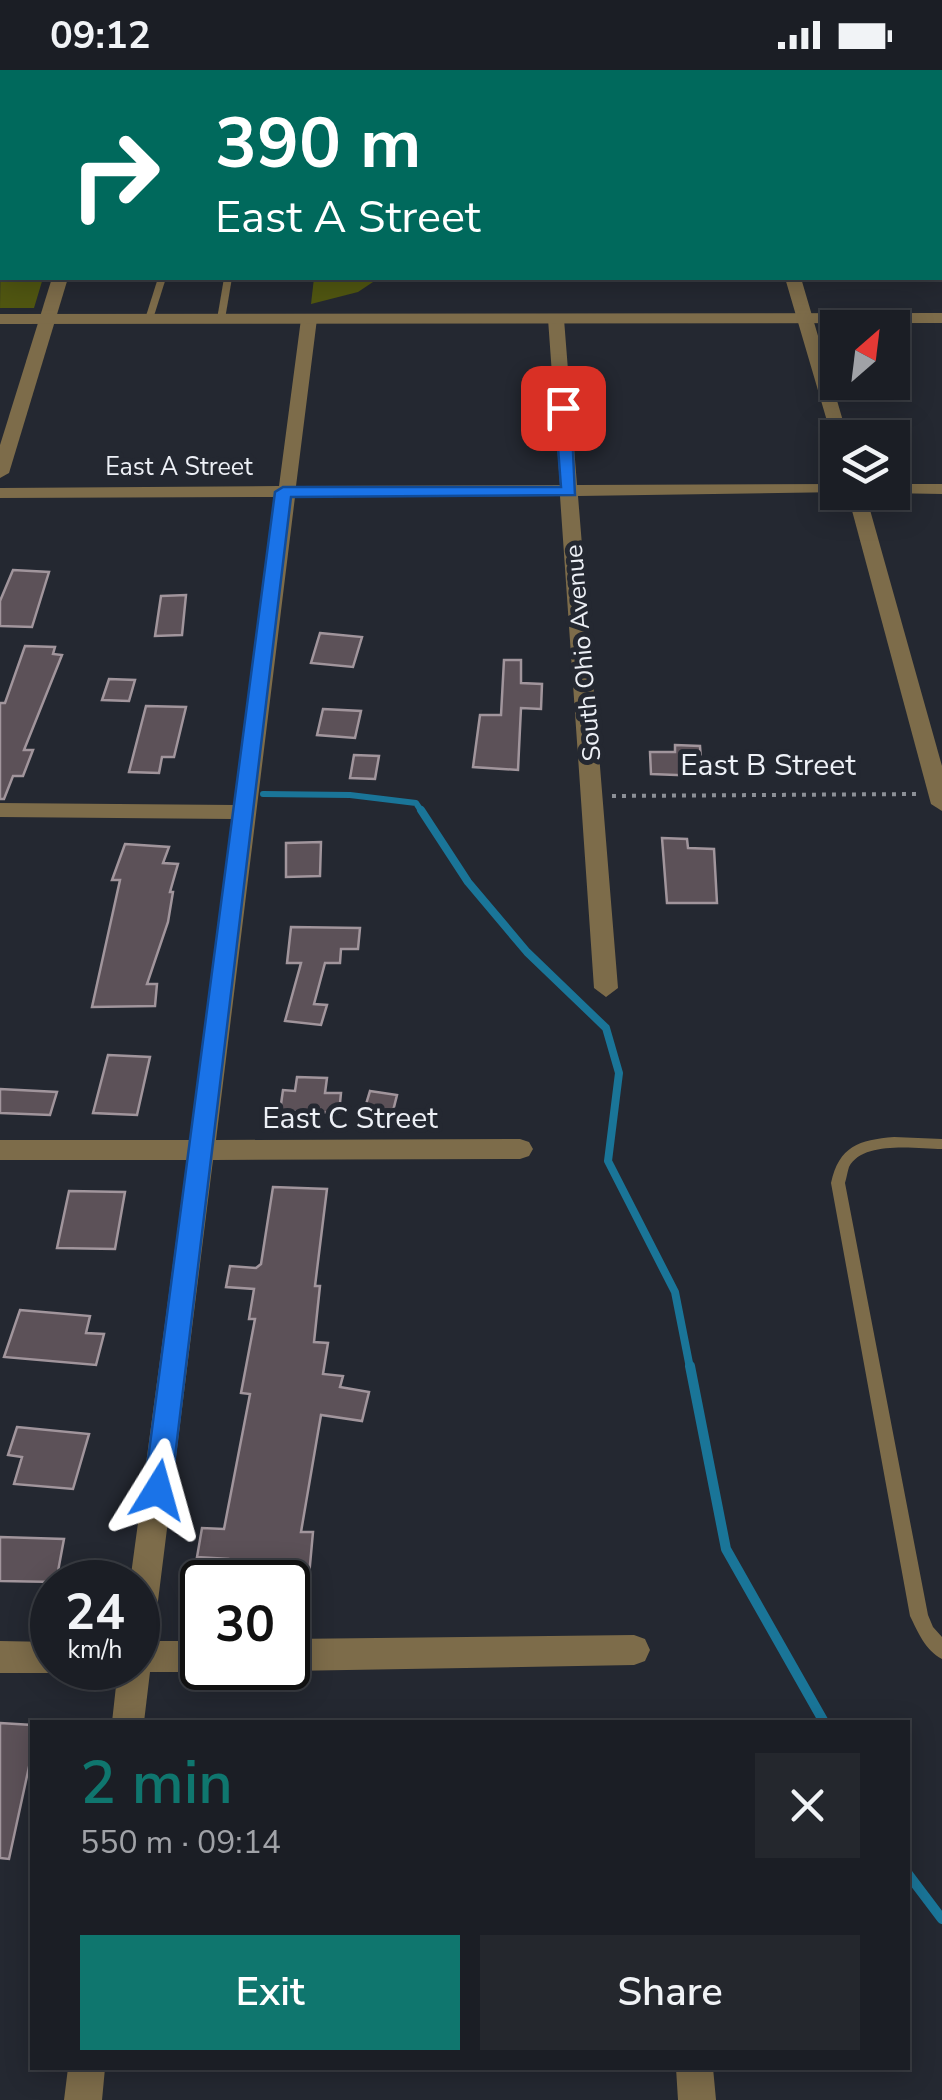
<!DOCTYPE html>
<meta charset="utf-8">
<style>
:root{--surface:#1b1e25;--page:#24272d;--text:#f1f3f6;--muted:#a0a2a7;--line:#393c42;--accent:#0f766e}
body{margin:0;font-family:"Nunito Sans",sans-serif;background:var(--page);color:var(--text);height:100vh;display:flex;flex-direction:column;font-size:38px;white-space:nowrap}
*{box-sizing:border-box;margin:0}
p{font-size:32px;color:var(--muted)}
.icon{flex:none;width:55px;height:55px;fill:none;stroke:currentColor;stroke-width:2;stroke-linecap:round;stroke-linejoin:round}
.map{position:relative;flex:1;overflow:hidden}
.drawer{position:absolute;left:30px;top:1650px;width:880px;height:350px;display:flex;flex-direction:column;background:var(--surface);border-radius:0px;box-shadow:0 5px 25px #0003,0 0 0 2px var(--line)}
.drawer>*{flex:none}
.hud{position:absolute;left:0px;top:0px;width:942px;height:210px;box-shadow:0 5px 25px #0003,0 0 0 2px var(--line);background:#00695c;color:#fff;overflow:hidden}
.needle{width:65px;rotate:28deg}
.buttons{position:absolute;left:820px;top:240px;display:grid;gap:20px}
.buttons a{display:grid;place-items:center;width:90px;height:90px;border-radius:0px;background:var(--surface);box-shadow:0 5px 25px #0003,0 0 0 2px var(--line);font-size:50px}
.speed{position:absolute;left:30px;top:1490px;display:flex;gap:20px;font-size:50px;font-weight:700;text-align:center}
.speed>*{display:grid;place-content:center;width:130px;height:130px;border-radius:50%;background:var(--surface);box-shadow:0 5px 25px #0003,0 0 0 2px var(--line);line-height:1}
.speed small{font-size:25px;font-weight:400}
.speed .limit{border:5px solid #111;border-radius:15px;background:#fff;color:#111}
.pin{position:absolute;display:grid;place-items:center;width:85px;height:85px;color:#fff;margin:-42px;border-radius:20px;box-shadow:0 5px 15px #0006}
.me{position:absolute;width:110px;margin:-55px;rotate:8deg;stroke-linejoin:round;filter:drop-shadow(0 0 8px #0008)}
.turn{display:flex;align-items:center;gap:35px;height:210px;padding:0 50px;font-size:45px}
.turn .icon{width:130px;height:130px;stroke-width:2.5}
.turn b{display:block;font-size:70px;line-height:85px}
.round{display:grid;place-items:center;flex:none;width:105px;height:105px;border-radius:0px;background:var(--page)}
.summary{display:flex;align-items:center;justify-content:space-between;height:170px;padding:0 50px}
h1{font-size:60px;font-weight:600;line-height:75px;color:var(--accent)}
.action{display:flex;gap:20px;margin-top:auto;padding:20px 50px}
.action a{flex:1;height:115px;border-radius:0px;background:var(--accent);color:#fff;font-size:40px;font-weight:600;line-height:115px;text-align:center}
.action a+a{background:var(--page);color:var(--text)}
.status{display:flex;justify-content:space-between;align-items:center;height:70px;padding:0 50px;background:var(--surface);direction:ltr}
.status svg{height:28px;fill:currentColor}
.map>svg:first-child{display:block}
.green{fill:#505611}
.lines{fill:none;stroke-linecap:round;stroke-linejoin:round}
.stream-far2{stroke:#1a7598;stroke-width:6}
.stream-far1{stroke:#1a7598;stroke-width:8}
.stream{stroke:#1a7598;stroke-width:10}
.building{fill:#5c5158;stroke:#a1959c;stroke-width:2.5}
.path{stroke:#8c9097;stroke-width:4;stroke-dasharray:4 6;stroke-linecap:butt}
.service{fill:#7d6c4a;fill-rule:evenodd}
.minor{fill:#7d6c4a;fill-rule:evenodd}
.tertiary{fill:#7d6c4a;fill-rule:evenodd}
.route{fill:#1a73e8;stroke:#114b97;stroke-width:2.5}
.labels{text-anchor:middle;dominant-baseline:central;stroke-width:10;stroke-linejoin:round;paint-order:stroke}
.far-street-label{font-size:25px;fill:#edf0f6;stroke:#242831}
.street-label{font-size:30px;fill:#edf0f6;stroke:#242831}
</style>
<div class="status"><b>09:12</b><svg viewBox="0 0 49 12"><path d="M0 12V9h3v3zM5 12V6h3v6zM10 12V3h3v9zM15 12V0h3v12zM26 1h20v11H26zM47 4h2v5h-2z"/></svg></div>
<div class="map">
<svg width="942" height="2030" viewBox="0 0 942 2030">
<rect width="100%" height="100%" fill="#242831"/>
<g class="green">
<polygon points="2,81 2,208 43,208 34,238 0,238"/>
<polygon points="314,208 379,208 358,222 311,234"/>
</g>
<g class="lines">
<polyline class="stream-far2" points="263,724 350,725 416,733 422,742"/>
<polyline class="stream-far1" points="421,740 468,812 527,882 606,958 619,1003 608,1091 675,1222 690,1298"/>
<g class="stream">
<polyline points="690,1296 726,1479 824,1652"/>
<polyline points="908,1804 942,1849"/>
</g>
</g>
<g class="building">
<polygon points="13,500 49,502 32,557 0,556 0,531"/>
<polygon points="186,525 182,565 155,566 161,526"/>
<polygon points="320,563 362,567 353,597 311,593"/>
<polygon points="25,576 55,577 53,584 62,585 24,680 33,680 23,706 13,706 4,729 0,729 0,633 5,633"/>
<polygon points="504,590 521,590 521,613 542,614 541,639 521,638 518,700 473,697 480,645 501,645"/>
<polygon points="109,609 135,610 129,631 102,630"/>
<polygon points="146,636 186,637 174,687 162,687 159,703 129,702"/>
<polygon points="323,639 361,641 355,668 317,665"/>
<polygon points="675,675 700,676 702,706 651,704 650,682 675,682"/>
<polygon points="354,685 379,686 375,709 350,708"/>
<polygon points="662,768 687,769 688,778 714,779 717,833 667,833"/>
<polygon points="321,772 320,806 286,807 286,773"/>
<polygon points="125,774 169,777 163,793 178,794 170,822 173,822 168,852 147,914 157,914 155,936 92,937 120,810 112,810"/>
<polygon points="291,857 360,858 358,879 341,879 340,893 325,893 314,934 327,935 321,955 285,951 301,893 287,893"/>
<polygon points="108,985 150,987 137,1045 93,1043"/>
<polygon points="297,1007 327,1008 325,1023 341,1023 339,1043 280,1041 283,1020 295,1021"/>
<polygon points="0,1019 57,1022 50,1045 0,1043"/>
<polygon points="370,1021 397,1025 392,1045 364,1041"/>
<polygon points="273,1117 327,1119 315,1216 320,1216 314,1272 328,1273 323,1304 343,1306 340,1317 369,1322 362,1351 321,1345 301,1462 313,1462 308,1517 288,1516 288,1512 225,1512 228,1489 197,1487 202,1458 224,1459 250,1324 241,1323 255,1249 249,1249 254,1219 226,1217 230,1196 256,1198 261,1194"/>
<polygon points="69,1121 125,1122 115,1179 57,1178"/>
<polygon points="20,1240 90,1246 86,1263 104,1264 96,1295 4,1287"/>
<polygon points="17,1357 89,1364 73,1419 14,1414 22,1387 8,1385"/>
<polygon points="0,1467 64,1469 56,1512 0,1511"/>
<polygon points="0,1653 32,1655 32,1683 9,1789 0,1788"/>
</g>
<g class="lines">
<polyline class="path" points="612,726 916,724"/>
<g class="service">
<polygon points="158,208 166,208 153,249 149,252 145,249"/>
<polygon points="224,208 232,208 225,249 221,252 217,249"/>
<path d="M894,1067l48,2v10c-25,0 -79,-9 -93,18 -1,3 -3,13 -4,16l83,432 5,12 9,10v22c-17,-9 -24,-27 -32,-43l-79,-433c8,-37 28,-43 63,-46z"/>
</g>
<g class="minor">
<polygon points="742,0 767,0 768,2 744,2"/>
<rect x="940" y="31" width="2" height="8"/>
<polygon points="52,208 68,208 9,403 0,408 0,375"/>
<polygon points="785,208 801,208 848,368 838,368 838,372 832,368"/>
<polygon points="309,244 317,249 296,416 560,415 548,249 556,244 564,249 577,415 838,414 838,422 844,422 578,426 618,918 606,927 594,918 560,426 295,427 216,1070 520,1069 529,1072 533,1079 529,1086 520,1089 213,1090 153,1571 202,1571 202,1598 212,1598 202,1602 150,1602 144,1652 112,1652 118,1598 138,1598 138,1512 130,1512 187,1090 0,1090 0,1070 190,1070 233,749 0,747 0,733 235,735 277,427 0,428 0,418 279,416 301,249"/>
<polygon points="892,414 942,414 942,424 886,423 892,422"/>
<polygon points="847,422 865,422 942,696 942,741 931,734"/>
<polygon points="634,1565 645,1569 650,1580 645,1591 634,1595 288,1601 280,1598 288,1598 288,1569"/>
<polygon points="0,1571 52,1572 52,1598 64,1598 52,1603 0,1603"/>
<polygon points="68,1998 105,1998 102,2030 64,2030"/>
<polygon points="676,1998 713,1998 716,2030 678,2030"/>
</g>
<polygon class="tertiary" points="942,243 942,253 0,254 0,244"/>
</g>
<polygon class="route" points="563,333 571,338 575,425 291,427 171,1420 167,1428 158,1432 148,1428 144,1420 275,422 283,417 561,417 555,338"/>
<g class="labels">
<g class="far-street-label">
<text x="179" y="397">East A Street</text>
<text transform="translate(583 583) rotate(-95)">South Ohio Avenue</text>
</g>
<g class="street-label">
<text x="768" y="695">East B Street</text>
<text x="350" y="1048">East C Street</text>
</g>
</g>
</svg>
<div class="buttons">
<a><svg class="needle" viewBox="-14 -14 28 28"><path d="M0-13l5 13h-10z" fill="#e53935"/><path d="M0 13l5-13h-10z" fill="#a0a2a7"/></svg></a>
<a><svg class="icon" aria-label="layers" viewBox="0 0 24 24"><path d="M12 4l9 5-9 5-9-5zM3 14l9 5 9-5"/></svg></a>
</div>
<div class="speed"><div>24<small>km/h</small></div><div class="limit">30</div></div>
<div class="pin" style="left:563px;top:338px;background:#d93025"><svg class="icon" aria-label="arrive" viewBox="0 0 24 24"><path d="M6 21V4h12l-3 4 3 4H6"/></svg></div>
<svg class="me" style="left:158px;top:1420px" viewBox="-20 -20 40 40"><path d="M0-17L14 15 0 8-14 15z" fill="#1a73e8" stroke="#fff" stroke-width="4"/></svg>
<div class="hud">
<div class="turn"><svg class="icon" aria-label="right" viewBox="0 0 24 24"><path d="M7 20v-9h11M14 6l5 5-5 5"/></svg><div><b>390 m</b>East A Street</div></div>
</div>
<section class="drawer">
<div class="summary"><div><h1>2 min</h1><p>550 m · 09:14</p></div><a class="round"><svg class="icon" aria-label="close" viewBox="0 0 24 24"><path d="M6 6l12 12M18 6L6 18"/></svg></a></div>
<div class="action"><a>Exit</a><a>Share</a></div>
</section>
</div>
